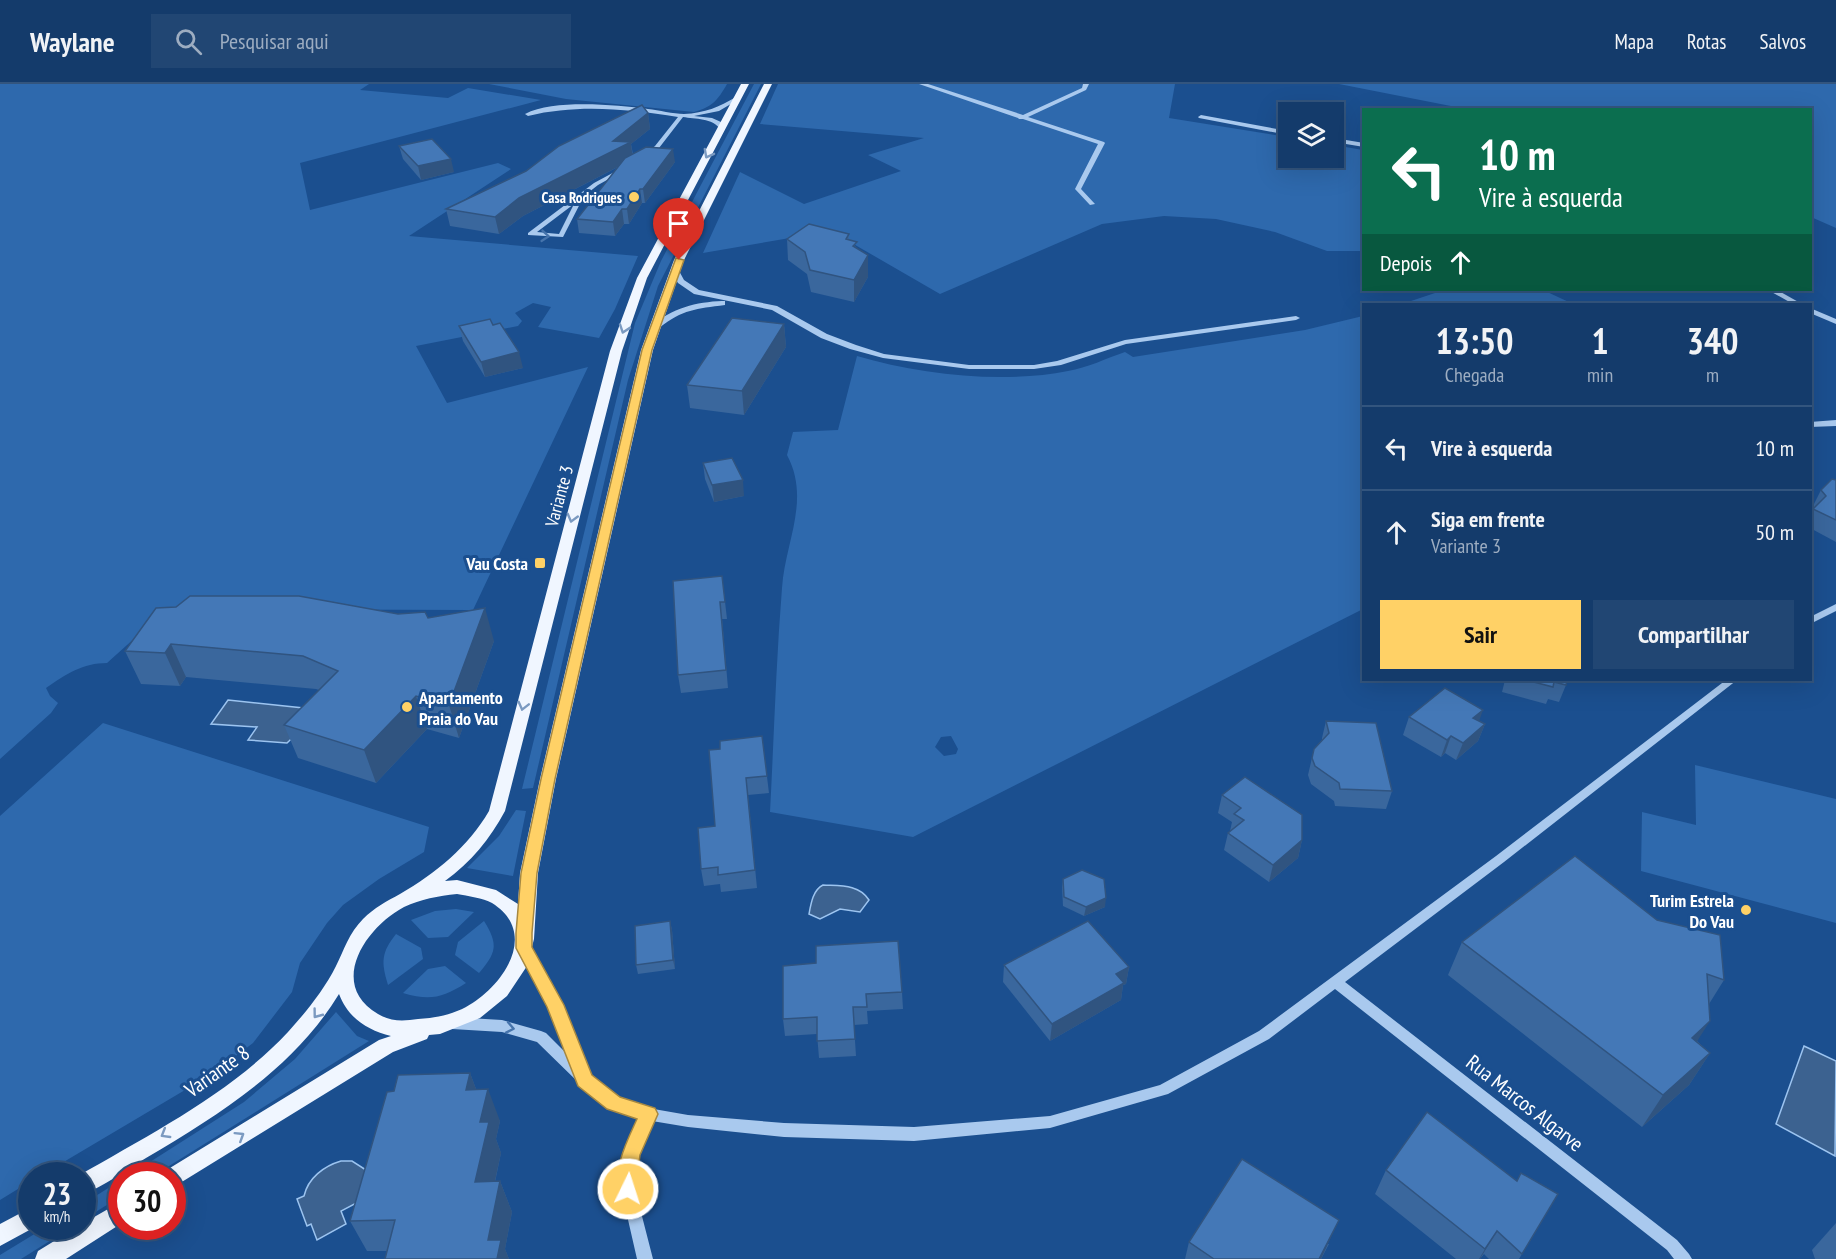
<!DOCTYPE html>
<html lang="pt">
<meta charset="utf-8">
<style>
:root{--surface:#143b6b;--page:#214673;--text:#f1f3f6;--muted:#9dadc1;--line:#33557e;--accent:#ffd166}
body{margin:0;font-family:"PT Sans Narrow",sans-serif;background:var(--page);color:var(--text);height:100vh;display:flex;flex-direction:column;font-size:22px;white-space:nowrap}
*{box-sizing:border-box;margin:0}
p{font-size:20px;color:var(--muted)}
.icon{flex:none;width:33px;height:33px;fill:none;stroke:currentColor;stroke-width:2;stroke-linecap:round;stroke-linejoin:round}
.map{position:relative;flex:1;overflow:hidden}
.details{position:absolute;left:1362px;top:219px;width:450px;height:378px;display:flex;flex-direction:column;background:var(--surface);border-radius:0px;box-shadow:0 6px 24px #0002,0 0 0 2px var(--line)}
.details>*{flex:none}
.guide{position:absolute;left:1362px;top:24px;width:450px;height:183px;border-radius:0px;box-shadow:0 6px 24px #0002,0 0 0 2px var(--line);background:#0b6e4f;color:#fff;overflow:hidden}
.tools{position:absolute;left:1278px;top:18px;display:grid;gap:12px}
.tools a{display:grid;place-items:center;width:66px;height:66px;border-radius:0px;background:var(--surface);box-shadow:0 6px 24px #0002,0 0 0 2px var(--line);font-size:30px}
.speed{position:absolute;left:18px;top:1078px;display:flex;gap:12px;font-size:30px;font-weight:700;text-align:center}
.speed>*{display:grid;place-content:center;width:78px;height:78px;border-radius:50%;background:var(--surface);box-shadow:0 6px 24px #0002,0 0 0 2px var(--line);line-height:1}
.speed small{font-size:15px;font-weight:400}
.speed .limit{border:9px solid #d22;background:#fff;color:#111}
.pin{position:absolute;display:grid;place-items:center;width:51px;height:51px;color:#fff;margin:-62px -26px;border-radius:50% 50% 50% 0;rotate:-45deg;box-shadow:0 0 6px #0007}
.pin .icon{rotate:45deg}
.me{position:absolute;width:66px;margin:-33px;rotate:4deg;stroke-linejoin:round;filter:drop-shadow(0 0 4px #0008)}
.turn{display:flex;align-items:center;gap:21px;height:126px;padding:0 18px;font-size:27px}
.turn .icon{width:78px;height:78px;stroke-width:2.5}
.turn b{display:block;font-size:42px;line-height:51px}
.then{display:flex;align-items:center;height:57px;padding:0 18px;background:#0003;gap:12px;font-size:22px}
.eta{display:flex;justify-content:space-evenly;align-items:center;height:102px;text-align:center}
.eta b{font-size:36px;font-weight:800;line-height:42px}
.primary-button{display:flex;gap:12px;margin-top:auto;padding:12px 18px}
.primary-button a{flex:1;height:69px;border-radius:0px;background:var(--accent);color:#111;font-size:24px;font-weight:800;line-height:69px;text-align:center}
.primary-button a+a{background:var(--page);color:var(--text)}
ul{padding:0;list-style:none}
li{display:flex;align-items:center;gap:18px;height:84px;padding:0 18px;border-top:2px solid var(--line)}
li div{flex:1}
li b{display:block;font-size:22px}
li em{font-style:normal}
header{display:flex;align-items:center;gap:36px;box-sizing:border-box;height:84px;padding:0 30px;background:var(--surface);border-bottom:2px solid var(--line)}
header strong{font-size:28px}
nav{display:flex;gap:33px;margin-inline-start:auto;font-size:21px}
.search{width:420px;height:54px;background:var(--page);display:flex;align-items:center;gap:15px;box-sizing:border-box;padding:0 21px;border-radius:0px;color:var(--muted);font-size:22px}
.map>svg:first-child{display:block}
.green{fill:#2e69ad;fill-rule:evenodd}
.water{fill:#3c6290;stroke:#9cc4f0;stroke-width:1.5}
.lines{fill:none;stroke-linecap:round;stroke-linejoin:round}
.minor{fill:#a9c9ee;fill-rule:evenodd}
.major{fill:#f0f6ff;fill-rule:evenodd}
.wall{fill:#3a679d}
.shaded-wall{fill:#305480}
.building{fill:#4478b7;stroke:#305480;stroke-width:1.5}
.oneway{stroke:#7b9ac1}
.oneway2{stroke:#4674ac}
.route{fill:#ffd166;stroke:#a68842;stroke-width:1.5}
.poi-dot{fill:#ffd166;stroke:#1b4f8f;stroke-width:2}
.labels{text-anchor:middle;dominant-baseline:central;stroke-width:6;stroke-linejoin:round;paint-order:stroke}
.far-poi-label{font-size:15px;font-weight:bold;fill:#fff;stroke:#1b4f8f;text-anchor:end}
.street-label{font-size:18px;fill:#fff;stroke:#1b4f8f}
.poi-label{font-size:18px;font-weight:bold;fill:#fff;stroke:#1b4f8f;text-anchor:end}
.near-street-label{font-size:21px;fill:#fff;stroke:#1b4f8f}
</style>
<header>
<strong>Waylane</strong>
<div class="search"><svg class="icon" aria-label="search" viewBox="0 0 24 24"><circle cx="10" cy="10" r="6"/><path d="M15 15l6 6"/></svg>Pesquisar aqui</div>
<nav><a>Mapa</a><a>Rotas</a><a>Salvos</a></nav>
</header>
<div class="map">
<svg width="1836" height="1175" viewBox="0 0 1836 1175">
<rect width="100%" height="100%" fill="#1b4f8f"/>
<g class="green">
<path d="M0,0h369l-9,6 88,8 20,-10 73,12 -241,63 10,47 188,-47 13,6 -102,67 229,20 -23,53 -16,29 -61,-11 13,-20 -18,-4 -18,10 7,8 -4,5 -102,20 31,57 141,-36 -115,243 -306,-1 -60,54c-24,0 -41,11 -61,25l4,8 8,7 -7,10 -51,46z"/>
<path d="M489,0h238c-9,16 -15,23 -33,28l-128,-13z"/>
<polygon points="754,0 761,0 658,202 628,296 533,704 522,705 635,239 661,177"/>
<polygon points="778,0 1175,0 1169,34 1288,53 1288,74 1334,74 1334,61 1363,66 1363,167 1327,167 1275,148 1216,135 1164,132 1102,140 940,210 831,147 703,169 740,88 804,120 901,87 868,71 924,54 760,40"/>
<polygon points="1339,0 1836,0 1836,144 1811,133 1810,26 1466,25"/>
<polygon points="1444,206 1543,206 1573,220 1402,220"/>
<path d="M1363,232v293l-450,228 -143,-25c4,-75 6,-150 12,-224 3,-46 29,-88 5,-133l6,-23 45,-2 19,-74c64,19 146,28 211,15 19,-3 39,-13 57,-19l8,5 172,-27zM951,652l7,13 -2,5 -12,2 -9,-9 6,-10z"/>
<polygon points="103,639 429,743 424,768 379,795 343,821 327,839 300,879 292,908 253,959 212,990 40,1092 32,1092 31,1097 0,1116 0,732"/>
<polygon points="1695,681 1836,715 1836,839 1641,787 1642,728 1696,741"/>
<polygon points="516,726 526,727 513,792 467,784 499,752"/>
<polygon points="456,825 474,828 448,853 428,854 411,836 435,827"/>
<path d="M484,837c15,24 12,32 -5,52l-24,-18 3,-13z"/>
<path d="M396,850l25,14 2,11 -35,26c-7,-23 -7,-32 8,-51z"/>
<path d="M445,882l21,17c-24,15 -36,18 -63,10l25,-24z"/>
<polygon points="336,928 357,952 369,957 153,1092 128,1092 244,1018 295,975"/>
<polygon points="121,1096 121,1112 83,1136 83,1120"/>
<polygon points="46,1143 72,1143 21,1175 0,1175 0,1171"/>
</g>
<g class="water">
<polygon points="228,616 313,625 314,633 287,659 248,656 257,643 211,640"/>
<path d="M823,801c17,1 36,-1 46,15l-9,12 -20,-3 -20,10 -11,-5c2,-11 4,-24 14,-29z"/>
<polygon points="1804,962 1836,977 1835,1072 1776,1040"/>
<path d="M341,1077h11l14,9 -2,29 -23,12 5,13 -29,16 -6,-16 -4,2 -10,-27 7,-3c4,-18 20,-30 37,-35z"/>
</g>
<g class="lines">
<g class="minor">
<polygon points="919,0 928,0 1023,31 1082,4 1083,0 1089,0 1086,6 1028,33 1104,58 1105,59 1081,105 1095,120 1090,121 1075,105 1098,60 1023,35 1019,35 1018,34"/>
<path d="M736,13l5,1 -22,13 -25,5 18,2 9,4 3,7h-4c-7,-11 -25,-10 -37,-12l-24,31 -13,10 -3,-2 1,-1 11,-9 23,-29c-51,-8 -100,-13 -150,-1l-3,-2c30,-15 90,-9 123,-5 11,1 25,5 36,5 21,-1 35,-7 52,-17z"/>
<polygon points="1201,31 1288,47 1288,51 1199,34 1198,33"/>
<polygon points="1334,54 1364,59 1364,63 1334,58"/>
<path d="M620,85l5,1 -27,15 -14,11 -21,41 -35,-2v-2l66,-50zM574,120l-15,30 -22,-2z"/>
<polygon points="672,185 678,185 684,196 699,206 777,222 827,250 856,261 884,270 969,281 1034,281 1057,277 1125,256 1296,232 1300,234 1296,236 1126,260 1061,281 1034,285 969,285 883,274 850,265 821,254 772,226 694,210 678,199 671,187"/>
<polygon points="1768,206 1777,206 1802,220 1793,220"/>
<path d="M722,217h3v4c-29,4 -42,4 -66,23l-7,-2c19,-18 45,-24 70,-25z"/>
<polygon points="1810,224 1836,235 1836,240 1810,229"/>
<polygon points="1836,336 1836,342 1810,343 1810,338"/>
<polygon points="1836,520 1836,527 1810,540 1810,533"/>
<polygon points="1726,596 1737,596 1504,778 1345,898 1677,1156 1689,1170 1692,1175 1674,1175 1667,1166 1335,905 1269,955 1168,1010 1050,1044 914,1057 784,1053 688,1043 652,1037 638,1071 635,1105 653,1175 637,1175 621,1105 624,1071 639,1034 609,1023 580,1000 537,958 502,948 452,945 447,943 445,939 447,935 452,933 502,936 541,947 546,949 568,971 549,922 518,864 519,860 524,859 529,860 562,921 591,992 618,1014 648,1024 688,1031 784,1039 914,1043 1050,1032 1160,1001 1259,947 1496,772"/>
</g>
<g class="major">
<path d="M741,0h8l-102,194 -25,73 -117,460c-15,28 -34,51 -60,70l12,-1 39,10 22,14 2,-31 20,-94 101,-429 33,-90 90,-176h8l-88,176 -31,90 -97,429 -18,94 -4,66 -7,27 -20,30 -27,22 -40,16 -11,1 -2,4 -34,13 -221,136v-12h-10l3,-5 214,-131 12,-4c-24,-6 -43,-18 -52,-42 -45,74 -120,121 -193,164 -21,12 -41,28 -64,37v-19h-4c72,-42 152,-82 210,-144 18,-20 36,-42 48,-66 8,-16 13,-33 27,-47 11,-11 24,-18 37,-25 36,-21 68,-47 89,-83l121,-460 27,-73zM457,810c11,2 26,4 35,9 48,30 11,84 -26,104 -15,8 -31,11 -48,12 -14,2 -27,3 -40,-5 -51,-30 -12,-87 26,-107 17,-8 34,-11 53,-13z"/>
<polygon points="122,1117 122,1139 66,1175 35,1175 38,1167 77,1143 82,1143 82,1140"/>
<polygon points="32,1123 32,1143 35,1143 0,1162 0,1140"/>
</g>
</g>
<g class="wall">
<polygon points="648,29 650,45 631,60 633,70 675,78 645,119 642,119 629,140 624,140 615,152 579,149 577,135 618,83 523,132 499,150 450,142 446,125"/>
<polygon points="399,62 454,88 421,96 403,75"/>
<polygon points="849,150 849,156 857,164 868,193 854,218 811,208 807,190 788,176 787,155"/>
<polygon points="784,240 786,263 744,331 690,324 687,301"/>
<polygon points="459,242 523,284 485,293 463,257"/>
<polygon points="703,379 744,412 714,418 705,395"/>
<polygon points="1836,396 1836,458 1810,444 1810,430 1814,424 1813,422 1821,406"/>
<polygon points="722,492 727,535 722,535 728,604 681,609 678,591"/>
<polygon points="398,530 428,534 494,557 459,654 427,645 376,699 298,674 284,641 319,606 316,605 186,593 180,602 141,600 125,567"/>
<polygon points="1505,596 1567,596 1566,601 1559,618 1548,615 1546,620 1502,608"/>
<polygon points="1409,633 1485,640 1478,657 1456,676 1445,669 1441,673 1403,651"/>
<polygon points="1326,637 1392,707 1386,725 1335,722 1334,717 1311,700 1308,691 1314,665 1322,656 1322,654"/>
<polygon points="762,652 769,709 748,711 757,804 721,808 720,800 704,802 701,785 715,742 720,665"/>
<polygon points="1222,711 1302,756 1298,774 1269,798 1224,766 1228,749 1230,747 1232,738 1218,729"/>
<polygon points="1063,795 1105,823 1084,832 1063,822 1062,803"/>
<polygon points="1657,836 1724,896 1709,920 1697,957 1710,969 1689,1001 1642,1043 1448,891 1462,858"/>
<polygon points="670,837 672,846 675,885 638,890 636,881"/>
<polygon points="1004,881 1129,883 1126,900 1123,901 1121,916 1050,957 1003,898"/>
<polygon points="783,882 902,908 903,925 867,927 868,940 854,941 856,972 819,974 817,950 785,952 783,935"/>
<polygon points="470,989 476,1005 500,1037 496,1055 501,1069 495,1098 500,1097 512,1128 505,1165 509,1175 385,1175 387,1167 367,1167 350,1137"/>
<polygon points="1386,1086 1517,1097 1558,1110 1519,1175 1489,1175 1484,1170 1480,1175 1456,1175 1375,1110"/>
<polygon points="1836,1139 1836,1175 1815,1175 1812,1166"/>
<polygon points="1189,1158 1329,1160 1321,1175 1185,1175"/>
</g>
<g class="shaded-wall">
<polygon points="648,29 650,45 631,60 633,75 523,132 499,150 495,133 519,114 613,57"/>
<polygon points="673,65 675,78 645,119 643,105"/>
<polygon points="451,75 454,88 421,96 418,82"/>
<polygon points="640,105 642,119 629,140 627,125"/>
<polygon points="622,125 624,140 615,152 613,138"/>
<polygon points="868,171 868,193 854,218 854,196"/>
<polygon points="784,240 786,263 744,331 742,307"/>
<polygon points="519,268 523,284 485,293 481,278"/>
<polygon points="743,396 744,412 714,418 712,401"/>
<polygon points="485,524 494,557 459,654 449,621"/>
<polygon points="171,560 186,593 180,602 165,569"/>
<polygon points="416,612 427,645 376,699 364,666"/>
<polygon points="1483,626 1477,643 1473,634"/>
<polygon points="1485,640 1478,657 1456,676 1463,659"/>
<polygon points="1451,652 1445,669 1441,673 1447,656"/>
<polygon points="1302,756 1298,774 1269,798 1273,781"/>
<polygon points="1106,814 1105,823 1084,832 1086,823"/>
<polygon points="670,837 672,846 675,885 673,876"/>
<polygon points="1129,883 1126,900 1123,901 1121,916 1050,957 1052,940 1116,890"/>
<polygon points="1710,937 1689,970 1692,954"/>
<polygon points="1710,969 1689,1001 1642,1043 1663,1011"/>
<polygon points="470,989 482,1021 466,1006"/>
<polygon points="488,1005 500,1037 496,1055 501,1069 488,1129 475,1098 480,1038"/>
<polygon points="500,1097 512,1128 505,1165 509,1175 496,1175 488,1156"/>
<polygon points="1339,1136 1321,1175 1319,1175"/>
<polygon points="1497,1147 1480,1175 1479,1175 1485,1165"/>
</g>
<g class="building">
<polygon points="642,21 648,29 613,57 631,58 519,114 495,133 446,125 526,87 559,62"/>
<polygon points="432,55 451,75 418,82 399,62"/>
<polygon points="646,63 673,65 643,105 640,105 627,125 622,125 613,138 577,135 625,74"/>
<polygon points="809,140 849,150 846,155 857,158 853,162 868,171 854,196 810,186 805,168 787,155"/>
<polygon points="732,234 784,240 742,307 687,301"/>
<polygon points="490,235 493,241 500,239 519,268 481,278 459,242"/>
<polygon points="732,374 743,396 712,401 703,379"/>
<polygon points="1832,395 1836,396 1836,436 1813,425 1826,412 1821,406"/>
<polygon points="722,492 725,518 720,518 726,586 678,591 673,497"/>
<polygon points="190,512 299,512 398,530 425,528 428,534 485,524 449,621 416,612 364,666 284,641 338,587 303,572 171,560 165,569 125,567 156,524 176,523"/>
<polygon points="1526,596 1567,596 1566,601 1554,598 1553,603"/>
<polygon points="1445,604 1483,626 1473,634 1485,640 1463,659 1451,652 1447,656 1409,633"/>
<polygon points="1326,637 1376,639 1392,707 1340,705 1339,699 1315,682 1312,674 1314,665 1329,649"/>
<polygon points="762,652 767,692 746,694 755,786 718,791 718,783 701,785 698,744 715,742 709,666 720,665 720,657"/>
<polygon points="1245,693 1302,731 1302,756 1273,781 1228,749 1244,736 1234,730 1241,724 1222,711"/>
<polygon points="1575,772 1657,836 1720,851 1724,896 1707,890 1710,937 1692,954 1710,969 1663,1011 1462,858"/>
<polygon points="1082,786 1104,795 1106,814 1086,823 1064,813 1063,795"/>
<polygon points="670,837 673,876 636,881 635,842"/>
<polygon points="1088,837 1129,883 1116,890 1124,899 1052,940 1004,881"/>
<polygon points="898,857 902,908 866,910 867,923 853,923 855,955 817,957 817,933 783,935 783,882 816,879 816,862"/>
<polygon points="470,989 466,1006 488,1005 480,1038 489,1038 475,1098 500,1097 488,1156 501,1156 497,1175 385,1175 395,1136 350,1137 387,1008 394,1007 398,991"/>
<polygon points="1427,1028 1517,1097 1521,1089 1558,1110 1522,1170 1497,1147 1485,1165 1386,1086"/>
<polygon points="1242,1075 1339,1136 1319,1175 1214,1175 1189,1158"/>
</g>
<defs><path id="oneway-chevron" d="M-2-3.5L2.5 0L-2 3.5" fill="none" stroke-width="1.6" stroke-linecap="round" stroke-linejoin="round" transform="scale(1.5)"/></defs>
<g class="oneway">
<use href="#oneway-chevron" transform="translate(708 70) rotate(118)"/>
<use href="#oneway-chevron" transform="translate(624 245) rotate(109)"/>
<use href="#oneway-chevron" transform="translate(572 434) rotate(105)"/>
<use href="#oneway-chevron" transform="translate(523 622) rotate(104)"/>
<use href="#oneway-chevron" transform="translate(317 930) rotate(127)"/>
<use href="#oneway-chevron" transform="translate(165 1050) rotate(149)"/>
<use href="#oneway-chevron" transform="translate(240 1052) rotate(-32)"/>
</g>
<g class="oneway2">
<use href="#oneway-chevron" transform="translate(545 152) rotate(5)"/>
<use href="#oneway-chevron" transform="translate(510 944) rotate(11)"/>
</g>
<path class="route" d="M676,174l8,2 -32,90 -97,429 -18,94 -5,60v14l32,58 28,70 28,22 35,11 3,6 -18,41 -5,41 -7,2 -7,-2c-10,-25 6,-55 16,-77l-30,-10 -29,-23 -31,-79 -31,-59v-15l5,-60 20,-94 101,-429z"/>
<g class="poi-dot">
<circle cx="634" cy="113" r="6"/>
<rect x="534" y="473" width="12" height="12" rx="3"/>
<circle cx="407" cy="623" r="6"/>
<circle cx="1746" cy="826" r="6"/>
</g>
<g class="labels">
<g class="far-poi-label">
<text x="622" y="113">Casa Rodrigues</text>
</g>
<g class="street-label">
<text transform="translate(559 412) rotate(-75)">Variante 3</text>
</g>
<g class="poi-label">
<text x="528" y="479">Vau Costa</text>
<text x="419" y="613" text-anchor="start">Apartamento<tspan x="419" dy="21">Praia do Vau</tspan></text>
<text x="1734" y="816">Turim Estrela<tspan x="1734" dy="21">Do Vau</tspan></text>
</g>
<g class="near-street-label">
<text transform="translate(217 987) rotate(-35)">Variante 8</text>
<text transform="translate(1525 1019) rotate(38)">Rua Marcos Algarve</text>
</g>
</g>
</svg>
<div class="tools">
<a><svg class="icon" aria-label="layers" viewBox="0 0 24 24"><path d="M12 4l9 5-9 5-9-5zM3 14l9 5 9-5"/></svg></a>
</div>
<div class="speed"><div>23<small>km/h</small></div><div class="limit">30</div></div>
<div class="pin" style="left:679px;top:176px;background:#d93025"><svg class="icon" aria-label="arrive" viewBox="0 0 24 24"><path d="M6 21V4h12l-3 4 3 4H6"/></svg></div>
<svg class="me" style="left:628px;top:1105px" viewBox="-20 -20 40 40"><circle r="17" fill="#ffd166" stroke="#fff" stroke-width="3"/><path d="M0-11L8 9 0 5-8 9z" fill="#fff"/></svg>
<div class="guide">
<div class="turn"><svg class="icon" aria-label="left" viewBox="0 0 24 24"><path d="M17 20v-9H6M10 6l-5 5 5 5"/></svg><div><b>10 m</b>Vire à esquerda</div></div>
<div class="then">Depois<svg class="icon" aria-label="ahead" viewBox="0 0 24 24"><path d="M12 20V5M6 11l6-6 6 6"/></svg></div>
</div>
<section class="details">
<div class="eta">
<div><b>13:50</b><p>Chegada</p></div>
<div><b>1</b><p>min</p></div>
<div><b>340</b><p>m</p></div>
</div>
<ul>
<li><svg class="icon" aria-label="left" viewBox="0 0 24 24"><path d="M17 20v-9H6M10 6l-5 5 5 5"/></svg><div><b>Vire à esquerda</b></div><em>10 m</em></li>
<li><svg class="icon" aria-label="ahead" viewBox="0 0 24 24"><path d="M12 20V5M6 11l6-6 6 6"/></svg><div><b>Siga em frente</b><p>Variante 3</p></div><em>50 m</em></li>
</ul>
<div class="primary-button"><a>Sair</a><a>Compartilhar</a></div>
</section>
</div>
